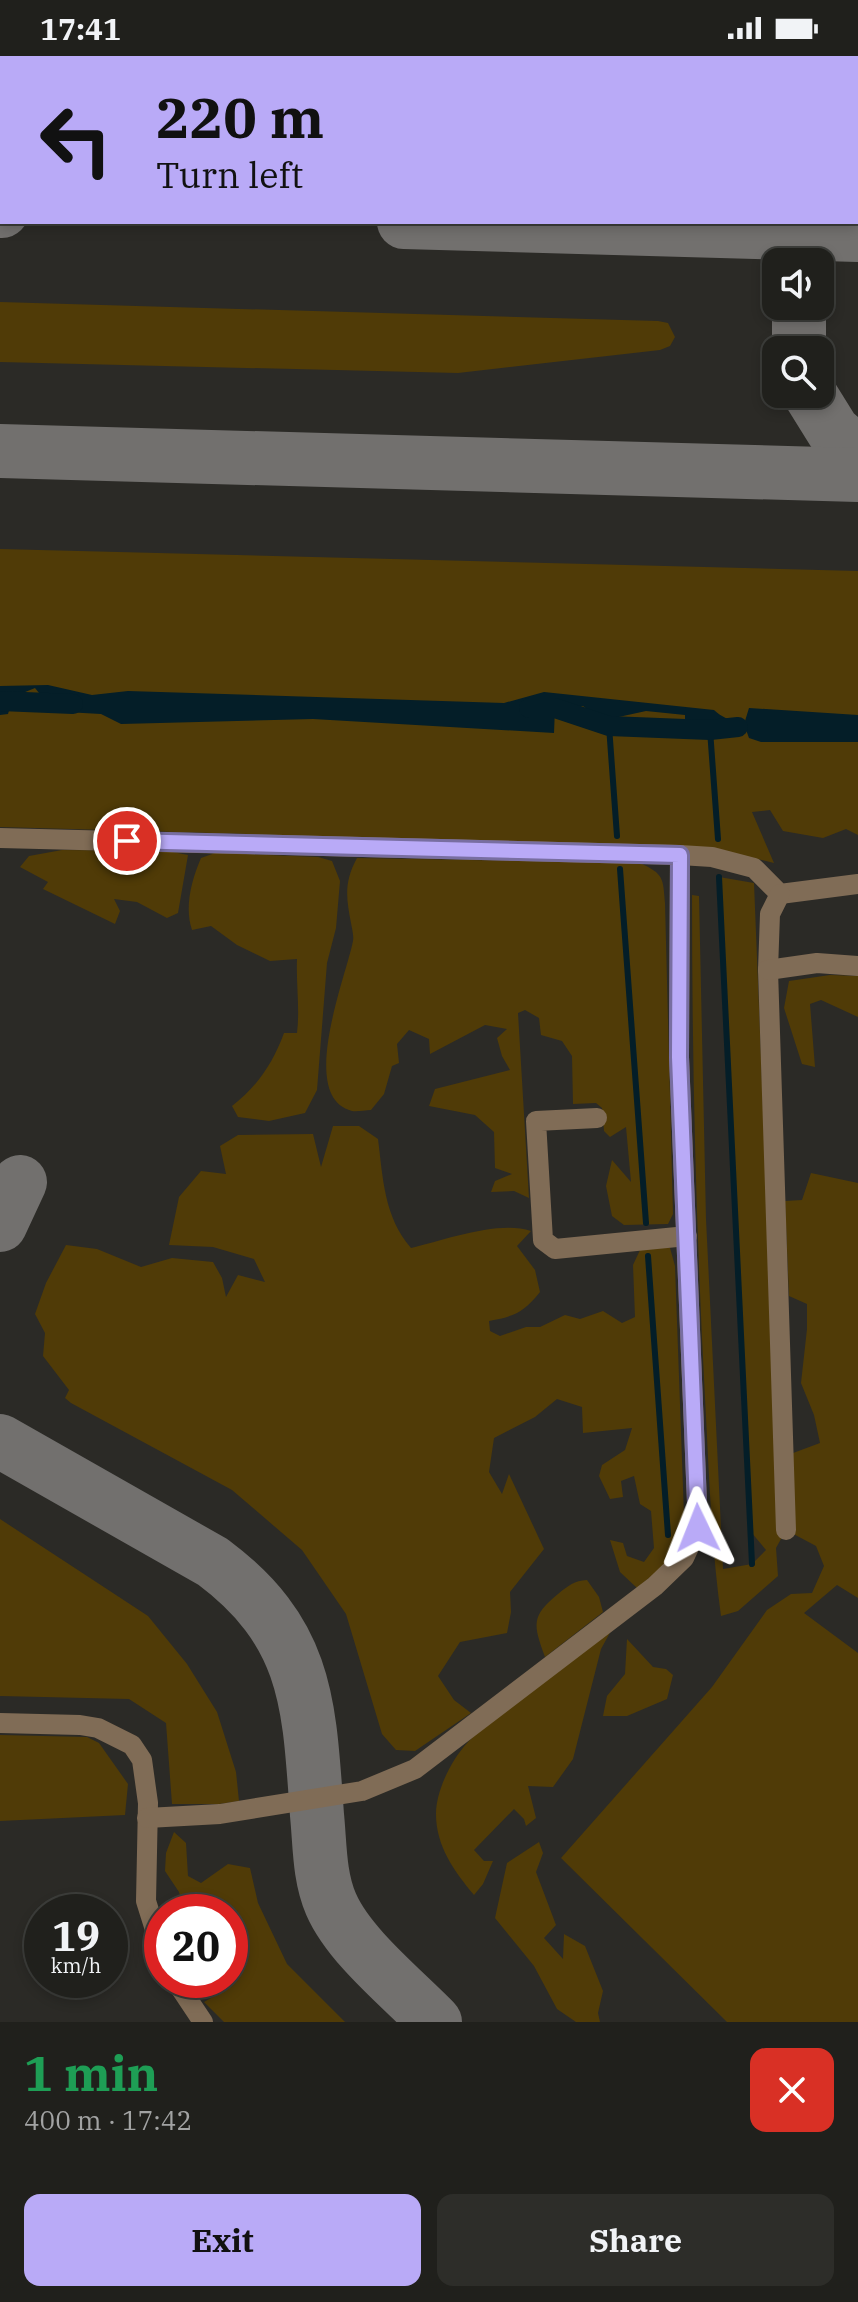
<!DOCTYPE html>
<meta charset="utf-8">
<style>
:root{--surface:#20201c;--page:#2d2d29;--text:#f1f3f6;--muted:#a2a3a3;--line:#3d3e3b;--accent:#b9aaf7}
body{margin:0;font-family:"IBM Plex Serif",serif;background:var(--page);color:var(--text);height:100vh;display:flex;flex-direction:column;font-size:30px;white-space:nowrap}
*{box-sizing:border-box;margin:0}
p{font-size:26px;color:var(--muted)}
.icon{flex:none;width:44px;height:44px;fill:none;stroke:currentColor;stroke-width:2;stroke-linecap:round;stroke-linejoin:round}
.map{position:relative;height:1966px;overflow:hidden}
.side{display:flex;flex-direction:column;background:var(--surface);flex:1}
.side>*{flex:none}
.guide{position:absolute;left:0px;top:0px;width:858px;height:168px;box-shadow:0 4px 12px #0003,0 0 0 2px var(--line);background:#b9aaf7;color:#111;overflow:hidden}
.tools{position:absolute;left:762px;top:192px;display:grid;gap:16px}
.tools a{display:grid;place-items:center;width:72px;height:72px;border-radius:16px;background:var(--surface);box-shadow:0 4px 12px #0003,0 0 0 2px var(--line);font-size:40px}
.speed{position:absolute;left:24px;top:1838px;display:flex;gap:16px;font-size:40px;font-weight:700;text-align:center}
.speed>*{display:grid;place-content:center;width:104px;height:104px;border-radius:50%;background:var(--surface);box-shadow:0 4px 12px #0003,0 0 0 2px var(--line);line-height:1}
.speed small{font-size:20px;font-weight:400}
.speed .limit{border:12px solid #d22;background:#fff;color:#111}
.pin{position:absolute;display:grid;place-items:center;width:68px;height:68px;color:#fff;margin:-34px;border:4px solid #fff;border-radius:50%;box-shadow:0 2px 8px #0007}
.me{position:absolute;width:88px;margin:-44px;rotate:358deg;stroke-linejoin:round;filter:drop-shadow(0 0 6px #0008)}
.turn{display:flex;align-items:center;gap:28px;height:168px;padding:0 24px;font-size:36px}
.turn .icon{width:104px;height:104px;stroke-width:2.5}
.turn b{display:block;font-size:56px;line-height:68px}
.round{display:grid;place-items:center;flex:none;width:84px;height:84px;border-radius:16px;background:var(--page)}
.summary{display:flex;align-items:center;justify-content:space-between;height:136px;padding:0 24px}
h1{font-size:48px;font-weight:700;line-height:60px;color:#1e9e55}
.button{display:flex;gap:16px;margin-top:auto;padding:16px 24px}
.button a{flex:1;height:92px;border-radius:16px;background:var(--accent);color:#111;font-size:32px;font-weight:700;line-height:92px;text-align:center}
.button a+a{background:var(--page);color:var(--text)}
.status{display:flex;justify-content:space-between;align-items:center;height:56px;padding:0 40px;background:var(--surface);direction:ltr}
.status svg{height:22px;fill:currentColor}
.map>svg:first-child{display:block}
.green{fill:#503b07}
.water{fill:#041e28}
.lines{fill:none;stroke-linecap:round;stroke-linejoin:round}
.stream{stroke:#041e28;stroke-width:6}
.canal{stroke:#041e28;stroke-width:20}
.taxiway{stroke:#72706e;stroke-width:54}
.minor{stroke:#806c56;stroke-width:20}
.route-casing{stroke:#786ea1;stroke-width:20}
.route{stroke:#b9aaf7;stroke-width:14}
</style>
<div class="status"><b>17:41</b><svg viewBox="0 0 49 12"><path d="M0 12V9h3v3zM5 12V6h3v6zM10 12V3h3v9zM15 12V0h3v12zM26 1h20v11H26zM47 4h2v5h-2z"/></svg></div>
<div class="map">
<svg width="858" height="1966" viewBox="0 0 858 1966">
<rect width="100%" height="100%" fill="#2b2a26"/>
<g class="green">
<polygon points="0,0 605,0 605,2 2,2 2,64"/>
<polygon points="0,246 658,265 668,267 675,281 670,290 660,294 458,317 0,306"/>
<polygon points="0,493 858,515 858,779 846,773 823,782 783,775 770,754 752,756 774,807 749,801 453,784 0,771"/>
<polygon points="62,794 167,795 188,799 178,857 167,862 137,846 114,843 120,855 115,868 43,833 48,826 20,811 29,800"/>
<path d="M215,797l103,4 14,4 8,20 -4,47 -9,35 -10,127 -12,23 -36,8 -31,-4 -6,-11c25,-19 41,-43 52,-73h13c3,-25 -1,-48 0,-74l-27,2 -33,-16 -26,-19 -19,4c-8,-23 0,-51 9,-72z"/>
<path d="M357,802l283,5c24,11 23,15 25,40l8,311 -5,10 -44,1 -12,-9 -6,-30 6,-26 19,22 -5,-55 -16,10 -6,-6 -2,-23 -6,-5 -23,1 -1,-48 -10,-15 -21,-6 -2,-17 -14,-8 -7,3 11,185 -15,-7 -23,1 4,-11 17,-7 -17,-6 -1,-36 -19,-17 -46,-9 6,-17 75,-19 -8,-14 -5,-18 10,-9 -22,-4 -55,29 -1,-15 -20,-9 -12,14 2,19 -7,3 -8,28 -13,16c-6,0 -14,2 -19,1 -55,-14 -6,-134 1,-170 1,-5 -1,-12 -2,-18 -5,-26 -7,-41 6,-65z"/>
<path d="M719,821l35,6 23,576 43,-16 -6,-28 -13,-32 6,-54v-25l-18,-8 -4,-95 17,-1 9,-27 47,10v415l-21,-13 -33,28 54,40v369h-131l-166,-164 151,-171 55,-77 24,-16 21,-1 12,-27 -8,-20 -30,-16 -10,18 2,28 -40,35 -17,5c-10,-72 -12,-145 -16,-218 -9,-167 -13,-335 -13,-503l7,1 7,323 17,350 29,-5 14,-14 -15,-18z"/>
<polygon points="830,919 858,920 858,961 821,944 810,948 815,1011 802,1008 784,952 789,925"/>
<path d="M333,1070h26l19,13c5,39 6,78 33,109 34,-8 88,-28 120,-17l-14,15 18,24 5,22c-17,21 -25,24 -51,29l1,10 10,5 26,-9h14l25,-12 15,4 23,-8 19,12 13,-6 -2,-52 7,-15 17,-4 13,2 5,18 9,249c-4,40 -18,49 -47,73l-17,-16 -10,-32 13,3 4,13 17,6 10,-14 -3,-37 -11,-7 -6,-28 -13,5 2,16 -13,2 -11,-23 3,-11 23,-15 7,-22 -49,5 -1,-26 -25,-8 -22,18 -41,21 -5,34 13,22 7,-20 35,75 -34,43 1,20 -4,21 -47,9 -22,34 16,24 17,13 -56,38 -19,-1 -14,-16 -36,-120 -44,-64 -70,-60 -161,-87 -6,-5 4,-8 -26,-34 2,-23 -10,-19 11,-31 20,-38 31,4 44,18 31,-9 41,4 9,16 4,19 12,-22 27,7 -11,-23 -41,-12 -44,-2 10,-48 22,-26 25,3 -6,-28 18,-11 75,-1 8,33z"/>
<polygon points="0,1463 148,1560 187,1608 217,1656 236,1716 239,1745 219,1748 172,1748 166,1667 129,1643 0,1640"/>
<path d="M587,1524l12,17 4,15 -58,45c-12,-33 -14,-41 13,-63 11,-9 16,-13 29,-14z"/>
<path d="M612,1573l-11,20 -28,110 -20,28 -25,-1 8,32 -10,8 -2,-7 -10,-10 -40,41 10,11h9l-10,23 -9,11c-20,-24 -38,-49 -38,-81 0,-24 16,-55 32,-72 15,-16 34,-29 52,-43 31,-23 62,-47 92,-70z"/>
<polygon points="627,1583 653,1611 666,1613 673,1619 667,1643 627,1660 603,1660 607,1640 625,1618"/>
<polygon points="0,1679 87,1681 99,1687 128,1728 125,1759 0,1765"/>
<polygon points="174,1776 186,1787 188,1820 201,1827 228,1808 250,1812 258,1847 287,1908 345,1966 224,1966 204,1946 218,1938 209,1924 230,1924 230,1856 184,1856 179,1836 165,1815 166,1797"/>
<polygon points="539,1786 543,1797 536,1816 556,1869 544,1882 563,1903 564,1878 585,1890 603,1935 598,1957 600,1966 576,1966 557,1953 534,1910 495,1862 507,1807"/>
</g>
<path class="water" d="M48,629l44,10 36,-4 376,12 40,-11 170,18c9,8 19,13 31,11l4,-13 109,7v27h-97l-12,-4 -4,-11 -51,1 -9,-6v-7l-39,-4 -32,7 -5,8 -26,-20 -28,2 -1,25 -241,-14 -192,5 -20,-10 -53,-3v-7l-13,-16 -22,9 -5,17 -8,1v-29z"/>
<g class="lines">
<g class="stream">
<polyline points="609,670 617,780"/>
<polyline points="710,674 718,783"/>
<polyline points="620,813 646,1167"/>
<polyline points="719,821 752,1508"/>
<polyline points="648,1200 668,1479"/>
</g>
<g class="canal">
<polyline points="0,645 73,648"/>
<polyline points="529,652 555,652 609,670 710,674 738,671"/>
</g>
<g class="taxiway">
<polyline points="805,2 805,0"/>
<polyline points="0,155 2,155"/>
<polyline points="404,166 858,179"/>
<polyline points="799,294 799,250"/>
<polyline points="810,338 833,375 858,397"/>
<polyline points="0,395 858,419"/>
<polyline points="0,1169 20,1126"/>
<path d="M0,1385l213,121c96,72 96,143 104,253 3,30 2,61 14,89 18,42 72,85 104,118"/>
</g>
<g class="minor">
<polyline points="0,782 680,799 712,801 754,812 780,838 858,828"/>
<polyline points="780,838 770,858 768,914 786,1474"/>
<polyline points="768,914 817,907 858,910"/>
<polyline points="597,1062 536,1065 543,1184 555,1193 687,1180"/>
<polyline points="0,1667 80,1669 98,1672 132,1689 142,1704 148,1747 146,1845 162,1896"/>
<polyline points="147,1762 220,1758 362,1735 415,1713 655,1530 684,1502 698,1472 679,1001 680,799"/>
<polyline points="175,1924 203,1966"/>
</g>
</g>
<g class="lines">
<defs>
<polyline id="route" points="127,785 680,799 679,1001 698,1472"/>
</defs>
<use href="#route" class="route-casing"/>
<use href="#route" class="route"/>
</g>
</svg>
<div class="tools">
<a><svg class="icon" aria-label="sound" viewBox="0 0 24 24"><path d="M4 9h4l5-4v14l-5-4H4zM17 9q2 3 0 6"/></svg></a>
<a><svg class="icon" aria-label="search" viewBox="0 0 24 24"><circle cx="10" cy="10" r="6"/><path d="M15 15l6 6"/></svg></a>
</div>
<div class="speed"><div>19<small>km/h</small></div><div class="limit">20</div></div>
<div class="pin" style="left:127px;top:785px;background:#d93025"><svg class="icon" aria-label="arrive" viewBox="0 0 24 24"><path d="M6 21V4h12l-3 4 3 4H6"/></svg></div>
<svg class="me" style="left:698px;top:1472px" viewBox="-20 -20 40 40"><path d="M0-17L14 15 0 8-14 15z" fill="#b9aaf7" stroke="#fff" stroke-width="4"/></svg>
<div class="guide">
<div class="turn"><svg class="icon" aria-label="left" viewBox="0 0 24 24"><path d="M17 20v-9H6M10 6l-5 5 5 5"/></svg><div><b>220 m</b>Turn left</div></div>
</div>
</div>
<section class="side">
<div class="summary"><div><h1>1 min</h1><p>400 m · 17:42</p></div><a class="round" style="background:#d93025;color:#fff"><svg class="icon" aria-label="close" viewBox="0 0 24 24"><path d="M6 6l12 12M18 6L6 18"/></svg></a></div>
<div class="button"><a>Exit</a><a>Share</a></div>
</section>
